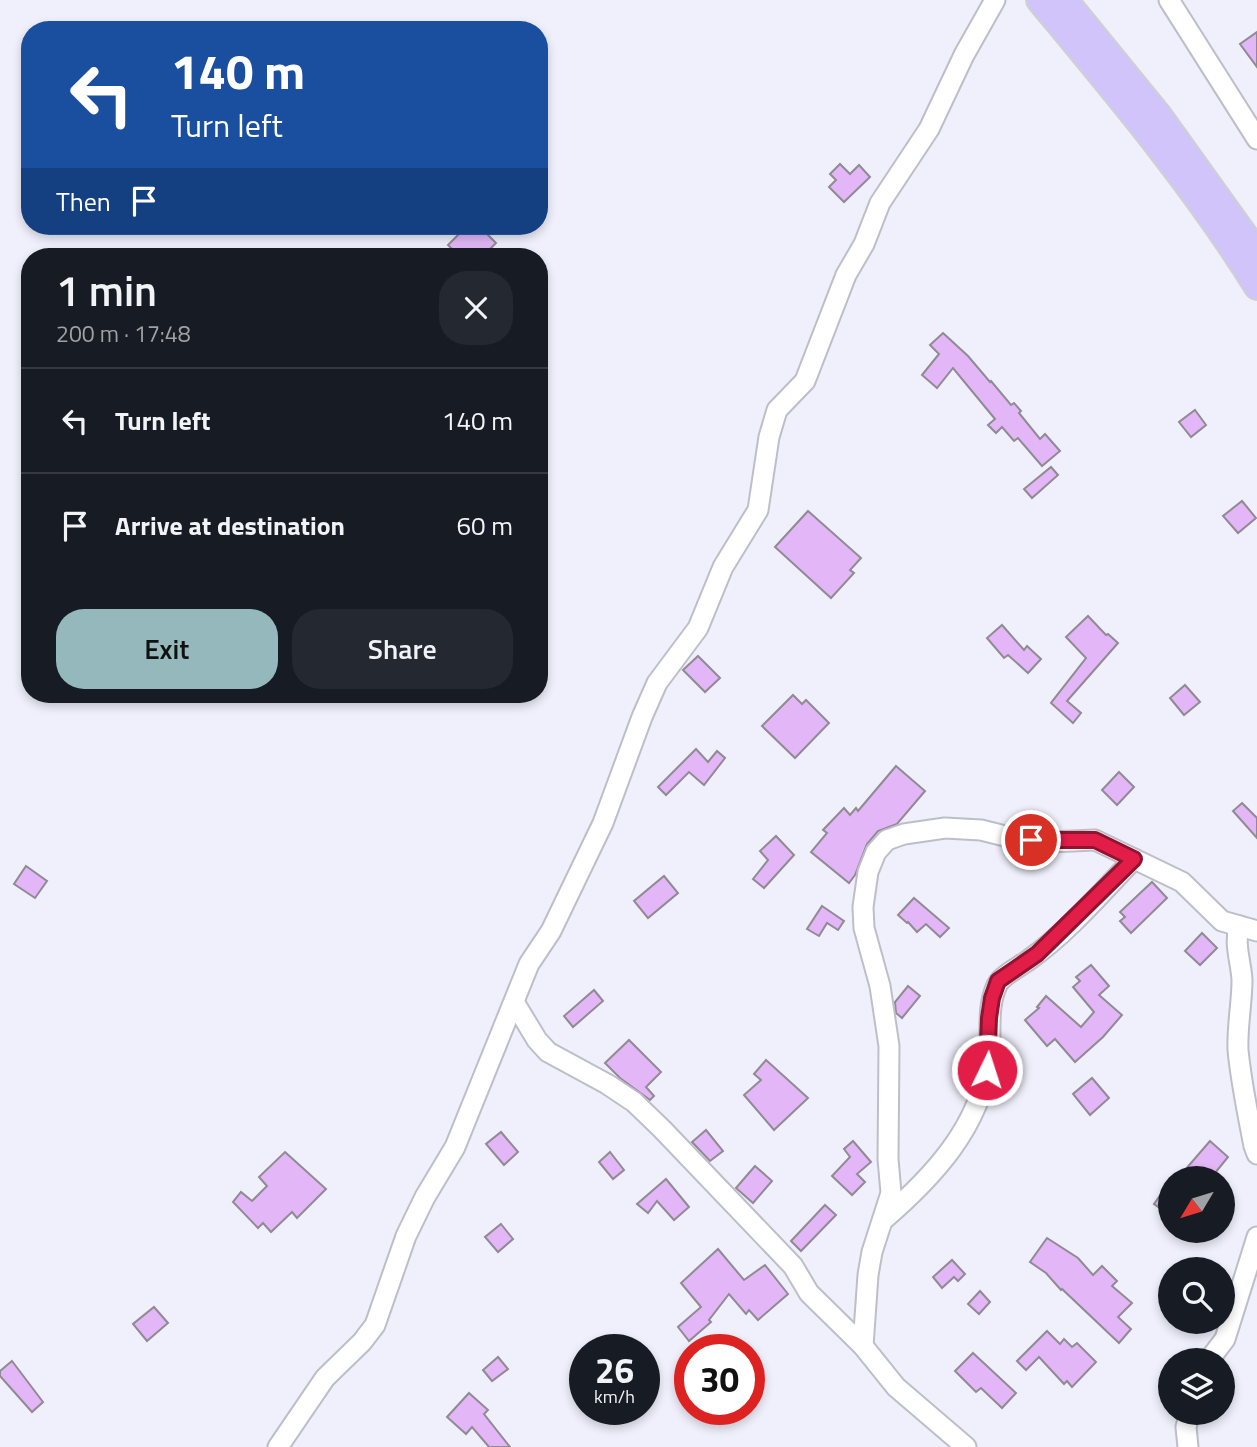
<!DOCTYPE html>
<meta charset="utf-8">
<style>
:root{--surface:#171b24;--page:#242831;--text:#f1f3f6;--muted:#9ea1a6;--line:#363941;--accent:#95b8bc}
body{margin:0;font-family:"Titillium Web",sans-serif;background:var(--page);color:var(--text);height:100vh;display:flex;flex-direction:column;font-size:26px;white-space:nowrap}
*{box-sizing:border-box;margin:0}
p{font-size:23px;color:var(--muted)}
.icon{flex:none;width:38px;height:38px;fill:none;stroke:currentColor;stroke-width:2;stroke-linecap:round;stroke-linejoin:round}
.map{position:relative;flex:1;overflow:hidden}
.sheet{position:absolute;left:21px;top:248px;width:527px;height:455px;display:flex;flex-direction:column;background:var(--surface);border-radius:28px;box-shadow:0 4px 10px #0003}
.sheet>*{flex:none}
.hud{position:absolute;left:21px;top:21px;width:527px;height:214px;border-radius:28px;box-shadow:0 4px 10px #0003;background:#1a4fa0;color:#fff;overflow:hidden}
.needle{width:46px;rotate:232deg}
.buttons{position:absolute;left:1158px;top:1166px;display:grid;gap:14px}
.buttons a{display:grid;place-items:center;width:77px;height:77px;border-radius:50%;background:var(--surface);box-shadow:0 4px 10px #0003;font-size:35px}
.speed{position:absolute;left:569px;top:1334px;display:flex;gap:14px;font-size:35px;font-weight:700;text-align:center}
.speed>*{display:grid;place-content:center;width:91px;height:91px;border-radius:50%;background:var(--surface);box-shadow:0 4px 10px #0003;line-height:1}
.speed small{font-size:18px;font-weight:400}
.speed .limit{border:10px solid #d22;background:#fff;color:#111}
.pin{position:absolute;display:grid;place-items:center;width:60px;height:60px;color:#fff;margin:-30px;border:4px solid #fff;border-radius:50%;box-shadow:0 2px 7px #0007}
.me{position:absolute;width:77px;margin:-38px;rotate:4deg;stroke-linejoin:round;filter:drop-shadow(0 0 5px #0008)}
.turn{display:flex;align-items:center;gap:24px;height:147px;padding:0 35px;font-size:32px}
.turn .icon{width:91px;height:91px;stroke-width:2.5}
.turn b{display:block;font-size:49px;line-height:60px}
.then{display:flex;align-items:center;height:66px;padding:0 35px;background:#0003;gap:14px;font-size:26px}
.round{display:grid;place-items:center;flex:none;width:74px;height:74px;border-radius:28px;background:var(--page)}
.headline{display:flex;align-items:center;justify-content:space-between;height:119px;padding:0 35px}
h1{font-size:42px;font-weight:600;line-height:52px}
.button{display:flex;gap:14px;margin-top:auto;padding:14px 35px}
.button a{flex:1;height:80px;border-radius:28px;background:var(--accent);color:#111;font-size:28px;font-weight:600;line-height:80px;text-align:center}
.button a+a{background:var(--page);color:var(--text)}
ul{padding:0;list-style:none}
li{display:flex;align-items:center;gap:21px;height:105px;padding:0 35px;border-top:2px solid var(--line)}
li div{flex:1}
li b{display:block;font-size:26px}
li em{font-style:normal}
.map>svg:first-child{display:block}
.building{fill:#e3b6f7;stroke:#908a93;stroke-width:2}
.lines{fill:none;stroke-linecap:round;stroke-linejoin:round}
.minor-casing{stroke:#bebec9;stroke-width:23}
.major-casing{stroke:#d0d0d1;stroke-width:28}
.minor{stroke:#fff;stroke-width:19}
.major{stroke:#d1c4fa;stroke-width:24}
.route-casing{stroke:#92132f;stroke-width:18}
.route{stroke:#e11d48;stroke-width:12}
</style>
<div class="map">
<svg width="1257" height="1447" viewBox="0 0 1257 1447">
<rect width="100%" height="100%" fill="#eff0fb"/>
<g class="building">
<polygon points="1257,32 1257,67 1240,44"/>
<polygon points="840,164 850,174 859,165 870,177 844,202 829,187 836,180 830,174"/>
<polygon points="467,226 479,226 496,243 482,257 460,257 448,245"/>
<polygon points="943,333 968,356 990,382 991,381 1011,405 1014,403 1021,411 1019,413 1040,439 1045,434 1060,451 1042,466 1018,438 1014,441 1002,427 996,433 988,425 995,419 953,368 937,388 922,375 939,354 930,345"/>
<polygon points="1195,410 1206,425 1191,437 1179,422"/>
<polygon points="1051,467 1058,475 1032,498 1024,489"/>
<polygon points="1242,501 1256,518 1238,533 1223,516"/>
<polygon points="808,511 861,558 850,570 854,573 831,598 775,547"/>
<polygon points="1088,616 1106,635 1108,634 1118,643 1067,701 1081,713 1073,723 1051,703 1086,658 1066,637"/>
<polygon points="1002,625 1024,650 1027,646 1041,659 1028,673 1008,655 1004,658 987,638"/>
<polygon points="698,656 720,678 705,692 683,670"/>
<polygon points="1185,685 1200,702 1184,715 1170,698"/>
<polygon points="793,695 802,704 806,700 829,723 795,758 762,726"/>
<polygon points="696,749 708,762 717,751 725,758 704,785 689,772 666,795 658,787"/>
<polygon points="896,766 925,791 897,824 878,831 867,844 855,875 849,883 811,852 827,833 823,830 844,808 850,815 856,808 858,811"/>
<polygon points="1119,772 1134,787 1117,805 1102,790"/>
<polygon points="1242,803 1257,818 1257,838 1233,811"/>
<polygon points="776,836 794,855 764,888 753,879 768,860 760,851"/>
<polygon points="26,866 47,881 35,898 14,884"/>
<polygon points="664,876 678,893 648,918 634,901"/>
<polygon points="1152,882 1167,898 1131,933 1120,921 1125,917 1120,912"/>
<polygon points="914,898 949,928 940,937 926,924 917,932 908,922 907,923 898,915"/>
<polygon points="822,906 844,921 838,930 827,923 819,936 807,929"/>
<polygon points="1202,933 1217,948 1200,965 1185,951"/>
<polygon points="1091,965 1109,986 1099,995 1122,1015 1103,1037 1075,1062 1055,1039 1047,1046 1025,1020 1039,1008 1037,1007 1046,996 1081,1027 1094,1012 1073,987 1080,981 1076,977"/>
<polygon points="908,986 920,996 902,1018 896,1013 895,1002"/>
<polygon points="594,990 603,1001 573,1027 564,1016"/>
<polygon points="629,1040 661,1072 646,1087 654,1096 650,1100 620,1078 605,1063"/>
<polygon points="766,1060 808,1098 774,1130 744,1095 761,1080 754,1074"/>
<polygon points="1092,1078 1109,1098 1090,1115 1073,1094"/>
<polygon points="706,1130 723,1151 710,1161 692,1142"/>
<polygon points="501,1132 518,1152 504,1165 486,1144"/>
<polygon points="853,1141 871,1162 857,1174 865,1182 852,1195 832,1176 850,1157 844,1149"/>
<polygon points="1210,1141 1228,1157 1211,1178 1178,1178"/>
<polygon points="285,1152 326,1189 297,1218 292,1212 271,1232 263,1223 258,1228 233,1202 241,1192 252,1201 267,1186 259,1177"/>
<polygon points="610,1152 624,1170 613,1179 599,1162"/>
<polygon points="755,1166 772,1181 753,1203 736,1188"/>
<polygon points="666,1179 689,1207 674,1220 657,1201 648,1213 637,1204"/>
<polygon points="1171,1180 1171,1216 1154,1204"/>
<polygon points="825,1205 836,1215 801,1251 791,1241"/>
<polygon points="501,1224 513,1239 498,1252 485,1237"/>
<polygon points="1047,1238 1078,1258 1093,1275 1102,1266 1117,1281 1112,1286 1132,1303 1118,1317 1131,1329 1119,1343 1062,1289 1061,1290 1046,1273 1030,1262"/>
<polygon points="718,1249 744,1280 765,1265 788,1294 758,1320 749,1310 746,1314 729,1294 709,1320 711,1322 689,1341 678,1327 701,1307 681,1283"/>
<polygon points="952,1260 965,1274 958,1281 954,1277 942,1288 933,1277"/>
<polygon points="980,1291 990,1302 979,1314 968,1304"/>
<polygon points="154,1307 168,1323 147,1341 133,1324"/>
<polygon points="1047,1331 1060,1344 1064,1339 1072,1347 1077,1343 1096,1362 1072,1387 1067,1381 1064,1384 1039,1357 1026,1370 1017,1361"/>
<polygon points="973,1353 1016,1393 1002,1408 981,1388 976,1392 955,1371"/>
<polygon points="498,1357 508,1369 492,1381 483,1370"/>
<polygon points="12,1361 43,1402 32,1412 0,1376 0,1371"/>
<polygon points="469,1393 488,1410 484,1414 510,1447 489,1447 472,1427 466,1434 447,1417"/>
</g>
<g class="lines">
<defs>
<g id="minor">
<polyline points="1169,0 1257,139"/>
<path d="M1239,926c-5,20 2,35 3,54 0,23 -5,46 -4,70 3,32 10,65 16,96l3,8"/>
<polyline points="514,1002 537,1040 548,1052 607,1084 634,1102 662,1129 793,1266 809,1293 863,1346 896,1387 966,1447"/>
<path d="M883,1220c50,-43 97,-93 106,-161 3,-25 -3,-50 8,-74 5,-10 24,-19 33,-26 37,-26 72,-67 104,-100"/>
<polyline points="863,1346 868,1275 872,1252 891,1193 888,1159 889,1046 880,986 864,928 863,907 868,872 876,852 887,840 904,834 945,828 981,830 1013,838 1049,842 1095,840 1182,882 1222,921 1257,931"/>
<polyline points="1209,1360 1225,1339 1257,1237"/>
<polyline points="278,1447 325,1378 362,1342 375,1325 406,1236 425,1197 455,1147 529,964 551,931 603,823 642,717 657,683 698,628 723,567 758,510 769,437 777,410 805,381 846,275 864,244 880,203 929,129 964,55 995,0"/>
<polyline points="1188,1447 1186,1427 1190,1412"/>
</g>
<g id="major">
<path d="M1039,0c76,92 155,185 218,287"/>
<polyline points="1065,0 1158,114 1257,252"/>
</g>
</defs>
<use href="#minor" class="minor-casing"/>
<use href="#major" class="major-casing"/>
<use href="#minor" class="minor"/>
<use href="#major" class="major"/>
</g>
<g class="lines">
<defs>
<polyline id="route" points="987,1070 989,1018 992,998 998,981 1037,954 1134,859 1095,840 1031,840"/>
</defs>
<use href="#route" class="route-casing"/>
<use href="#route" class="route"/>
</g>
</svg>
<div class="buttons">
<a><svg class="needle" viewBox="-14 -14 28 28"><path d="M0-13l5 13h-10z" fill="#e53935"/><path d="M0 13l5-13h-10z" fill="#9ea1a6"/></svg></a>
<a><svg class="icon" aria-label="search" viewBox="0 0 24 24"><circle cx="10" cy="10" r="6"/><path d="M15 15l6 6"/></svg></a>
<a><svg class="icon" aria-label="layers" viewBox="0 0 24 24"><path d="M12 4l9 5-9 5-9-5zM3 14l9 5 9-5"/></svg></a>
</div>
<div class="speed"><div>26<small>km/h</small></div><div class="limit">30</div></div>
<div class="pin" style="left:1031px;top:840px;background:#d93025"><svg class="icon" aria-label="arrive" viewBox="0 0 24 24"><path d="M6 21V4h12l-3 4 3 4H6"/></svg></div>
<svg class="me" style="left:987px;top:1070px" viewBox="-20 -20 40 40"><circle r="17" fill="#e11d48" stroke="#fff" stroke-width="3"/><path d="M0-11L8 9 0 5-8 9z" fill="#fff"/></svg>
<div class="hud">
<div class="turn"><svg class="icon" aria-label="left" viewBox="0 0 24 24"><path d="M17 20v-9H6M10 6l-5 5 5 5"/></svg><div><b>140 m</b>Turn left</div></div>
<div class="then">Then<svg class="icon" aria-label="arrive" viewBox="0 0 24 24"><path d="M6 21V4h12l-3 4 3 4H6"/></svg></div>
</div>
<section class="sheet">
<div class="headline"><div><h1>1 min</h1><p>200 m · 17:48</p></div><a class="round"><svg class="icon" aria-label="close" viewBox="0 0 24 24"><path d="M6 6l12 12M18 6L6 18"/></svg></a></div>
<ul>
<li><svg class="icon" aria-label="left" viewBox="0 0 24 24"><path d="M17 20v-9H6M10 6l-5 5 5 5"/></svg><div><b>Turn left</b></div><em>140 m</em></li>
<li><svg class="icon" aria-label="arrive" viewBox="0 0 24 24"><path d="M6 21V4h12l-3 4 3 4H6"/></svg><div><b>Arrive at destination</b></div><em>60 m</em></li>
</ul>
<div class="button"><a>Exit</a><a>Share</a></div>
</section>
</div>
